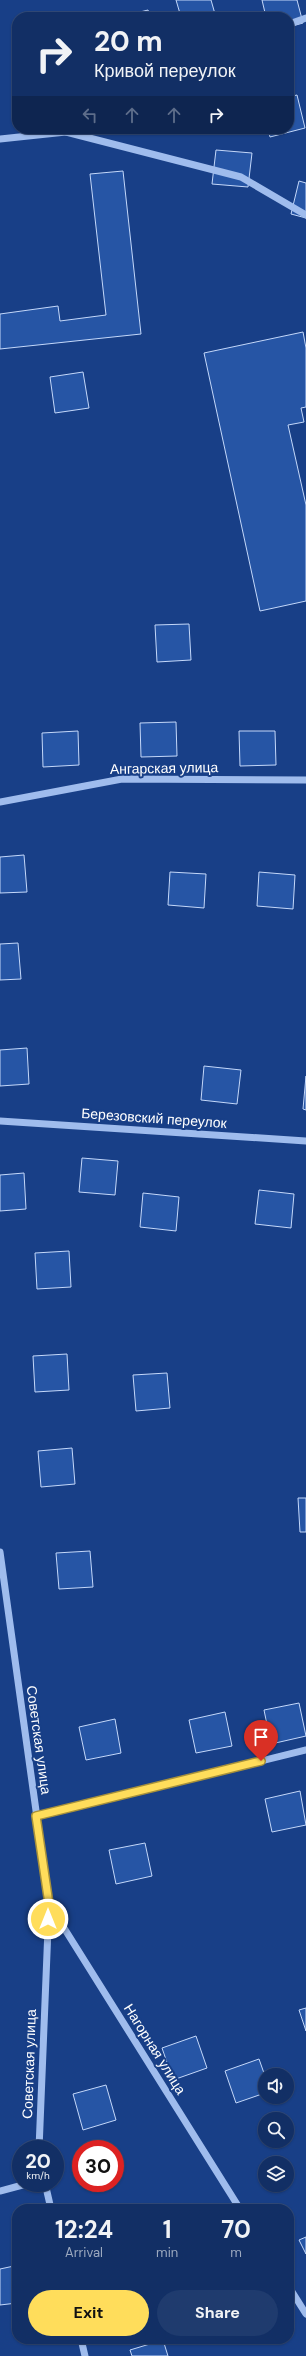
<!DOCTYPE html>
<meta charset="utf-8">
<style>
:root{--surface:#122f65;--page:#1f3b6e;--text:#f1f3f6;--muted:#9ca9bf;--line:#314a79;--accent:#ffdd5b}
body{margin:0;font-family:"DM Sans",sans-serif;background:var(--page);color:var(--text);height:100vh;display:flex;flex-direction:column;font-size:15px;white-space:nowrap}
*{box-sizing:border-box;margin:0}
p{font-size:13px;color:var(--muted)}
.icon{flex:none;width:22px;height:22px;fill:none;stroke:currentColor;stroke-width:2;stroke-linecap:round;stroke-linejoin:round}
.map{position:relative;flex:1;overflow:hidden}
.drawer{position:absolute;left:12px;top:2204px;width:282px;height:140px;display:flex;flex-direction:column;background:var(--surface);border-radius:16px;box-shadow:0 1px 3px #0004,0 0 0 1px var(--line)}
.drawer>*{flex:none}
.hud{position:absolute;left:12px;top:12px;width:282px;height:122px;border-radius:16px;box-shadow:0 1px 3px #0004,0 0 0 1px var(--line);background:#122f65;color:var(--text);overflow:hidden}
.controls{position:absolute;left:258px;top:2068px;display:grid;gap:8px}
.controls a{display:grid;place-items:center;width:36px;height:36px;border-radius:50%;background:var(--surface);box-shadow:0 1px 3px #0004,0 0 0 1px var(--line);font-size:20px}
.speed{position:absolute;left:12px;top:2140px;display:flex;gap:8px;font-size:20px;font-weight:700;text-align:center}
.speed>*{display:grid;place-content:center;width:52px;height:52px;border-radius:50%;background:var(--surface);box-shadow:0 1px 3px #0004,0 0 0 1px var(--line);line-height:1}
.speed small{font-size:10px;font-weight:400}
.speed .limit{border:6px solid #d22;background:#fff;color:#111}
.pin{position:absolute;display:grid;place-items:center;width:34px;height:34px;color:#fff;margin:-41px -17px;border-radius:50% 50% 50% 0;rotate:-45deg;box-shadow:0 0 4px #0007}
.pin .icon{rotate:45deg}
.me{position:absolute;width:44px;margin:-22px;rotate:0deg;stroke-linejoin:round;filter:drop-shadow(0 0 3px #0008)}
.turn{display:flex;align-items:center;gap:14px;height:84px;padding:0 16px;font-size:18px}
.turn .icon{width:52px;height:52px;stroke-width:2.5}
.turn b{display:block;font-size:28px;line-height:34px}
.lanes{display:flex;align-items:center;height:38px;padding:0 16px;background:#0003;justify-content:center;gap:20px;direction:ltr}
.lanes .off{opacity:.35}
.eta{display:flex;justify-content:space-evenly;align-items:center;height:68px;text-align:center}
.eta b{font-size:24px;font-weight:700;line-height:28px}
.action{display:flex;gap:8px;margin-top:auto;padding:8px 16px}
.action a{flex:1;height:46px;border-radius:24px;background:var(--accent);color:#111;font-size:16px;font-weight:700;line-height:46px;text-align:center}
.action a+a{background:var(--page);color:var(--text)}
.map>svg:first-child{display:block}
.building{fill:#2655a5;stroke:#c4d8fa}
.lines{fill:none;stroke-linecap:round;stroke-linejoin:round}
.minor{stroke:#9fbced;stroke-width:7}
.route-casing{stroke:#a6903b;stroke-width:10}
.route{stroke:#ffdd5b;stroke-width:7}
.labels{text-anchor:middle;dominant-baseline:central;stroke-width:4;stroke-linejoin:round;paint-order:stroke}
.street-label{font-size:14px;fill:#fff;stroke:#183f87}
</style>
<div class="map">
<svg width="306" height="2356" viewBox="0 0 306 2356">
<rect width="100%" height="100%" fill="#183f87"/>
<g class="building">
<polygon points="176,0 211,0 215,14 204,17 181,17"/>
<polygon points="262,0 297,0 303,23 289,27 289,17 266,17"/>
<polygon points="148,10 150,17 120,17"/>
<polygon points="297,95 305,128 270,137 268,129 289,129 289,97"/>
<polygon points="216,150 252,153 248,187 212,184"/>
<polygon points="123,171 141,334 0,349 0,314 58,306 60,321 106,315 90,174"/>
<polygon points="299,181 306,183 306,218 291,214"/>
<polygon points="303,332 306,348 306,407 301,408 304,422 288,425 306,505 306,601 260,611 204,353"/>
<polygon points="83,372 89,408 55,413 50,377"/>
<polygon points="189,624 191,660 157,662 155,625"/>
<polygon points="176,722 177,756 141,757 140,723"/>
<polygon points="78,731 79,765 43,767 42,733"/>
<polygon points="239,731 275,731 276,765 240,766"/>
<polygon points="24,855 27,892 0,893 0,857"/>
<polygon points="170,872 206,874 204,908 168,905"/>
<polygon points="259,872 295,875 293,909 257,906"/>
<polygon points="18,943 21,979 0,980 0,944"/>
<polygon points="27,1048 29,1084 0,1086 0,1050"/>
<polygon points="204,1066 241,1070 237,1104 201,1100"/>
<polygon points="306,1076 306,1110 303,1109"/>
<polygon points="82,1158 118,1161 115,1195 79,1192"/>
<polygon points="24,1173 26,1209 0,1211 0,1175"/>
<polygon points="259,1190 294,1194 291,1228 255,1224"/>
<polygon points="143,1193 179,1197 176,1231 140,1227"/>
<polygon points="69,1251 71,1287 37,1289 35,1253"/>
<polygon points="67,1354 69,1390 35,1392 33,1356"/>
<polygon points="167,1373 170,1408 136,1411 133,1375"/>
<polygon points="72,1448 75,1484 41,1487 38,1451"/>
<polygon points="298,1498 306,1498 306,1532 300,1532"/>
<polygon points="90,1551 93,1587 59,1589 56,1553"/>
<polygon points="299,1703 306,1736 271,1744 264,1710"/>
<polygon points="225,1712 232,1746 196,1753 189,1720"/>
<polygon points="115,1719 121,1753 86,1760 79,1727"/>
<polygon points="300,1791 306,1825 272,1832 265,1799"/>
<polygon points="145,1843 152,1876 116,1884 109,1850"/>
<polygon points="306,2008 306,2031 299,2010"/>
<polygon points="196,2036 207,2068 173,2080 162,2048"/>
<polygon points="259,2059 265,2076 265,2093 236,2103 225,2071"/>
<polygon points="106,2085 116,2120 83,2130 73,2094"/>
<polygon points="306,2237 306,2254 299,2240"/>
<polygon points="14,2266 17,2303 0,2305 0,2269"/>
<polygon points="163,2340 168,2356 132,2356 130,2350"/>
</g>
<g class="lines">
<g class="minor">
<polyline points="289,24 306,18"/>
<polyline points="66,132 241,177 306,215"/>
<polyline points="0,139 66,132 70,130"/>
<polyline points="0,802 122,779 306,780"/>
<polyline points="0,1121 306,1141"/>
<polyline points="0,1552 49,1904 39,2149"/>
<polyline points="37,1816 306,1750"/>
<polyline points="49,1904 240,2209"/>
<polyline points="45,2183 51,2209"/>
<polyline points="0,2191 30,2183"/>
<polyline points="289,2287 306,2314"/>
<polyline points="81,2339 85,2356"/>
</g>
</g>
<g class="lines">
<defs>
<polyline id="route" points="48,1919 49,1904 36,1816 261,1761"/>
</defs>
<use href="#route" class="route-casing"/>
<use href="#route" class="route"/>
</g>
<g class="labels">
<g class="street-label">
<text transform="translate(164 768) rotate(-1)">Ангарская улица</text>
<text transform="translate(154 1118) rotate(4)">Березовский переулок</text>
<text transform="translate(39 1740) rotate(82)">Советская улица</text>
<text transform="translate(155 2049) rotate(58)">Нагорная улица</text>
<text transform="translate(29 2064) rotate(-88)">Советская улица</text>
</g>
</g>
</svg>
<div class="controls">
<a><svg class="icon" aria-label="sound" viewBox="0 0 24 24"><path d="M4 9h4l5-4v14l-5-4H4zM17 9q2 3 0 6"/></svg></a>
<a><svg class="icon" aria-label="search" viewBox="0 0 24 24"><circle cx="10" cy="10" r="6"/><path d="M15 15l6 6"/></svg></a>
<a><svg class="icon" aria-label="layers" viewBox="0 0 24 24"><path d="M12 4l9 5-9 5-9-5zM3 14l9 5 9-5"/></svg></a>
</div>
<div class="speed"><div>20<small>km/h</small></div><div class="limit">30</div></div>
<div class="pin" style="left:261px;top:1761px;background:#d93025"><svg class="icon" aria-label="arrive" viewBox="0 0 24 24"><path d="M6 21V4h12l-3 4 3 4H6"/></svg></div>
<svg class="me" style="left:48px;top:1919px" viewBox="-20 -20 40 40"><circle r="17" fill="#ffdd5b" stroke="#fff" stroke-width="3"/><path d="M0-11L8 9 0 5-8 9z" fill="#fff"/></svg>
<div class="hud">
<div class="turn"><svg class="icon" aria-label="right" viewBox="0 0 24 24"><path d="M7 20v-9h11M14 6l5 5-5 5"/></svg><div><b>20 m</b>Кривой переулок</div></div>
<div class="lanes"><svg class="icon off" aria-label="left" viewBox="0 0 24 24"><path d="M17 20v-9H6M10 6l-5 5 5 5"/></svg><svg class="icon off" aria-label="ahead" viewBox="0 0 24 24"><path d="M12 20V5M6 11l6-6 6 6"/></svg><svg class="icon off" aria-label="ahead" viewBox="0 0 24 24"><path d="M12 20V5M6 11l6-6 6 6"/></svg><svg class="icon" aria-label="right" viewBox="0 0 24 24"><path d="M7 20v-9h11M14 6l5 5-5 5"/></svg></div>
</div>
<section class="drawer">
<div class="eta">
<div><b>12:24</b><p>Arrival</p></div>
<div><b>1</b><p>min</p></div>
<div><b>70</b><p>m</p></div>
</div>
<div class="action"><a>Exit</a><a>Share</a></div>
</section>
</div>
